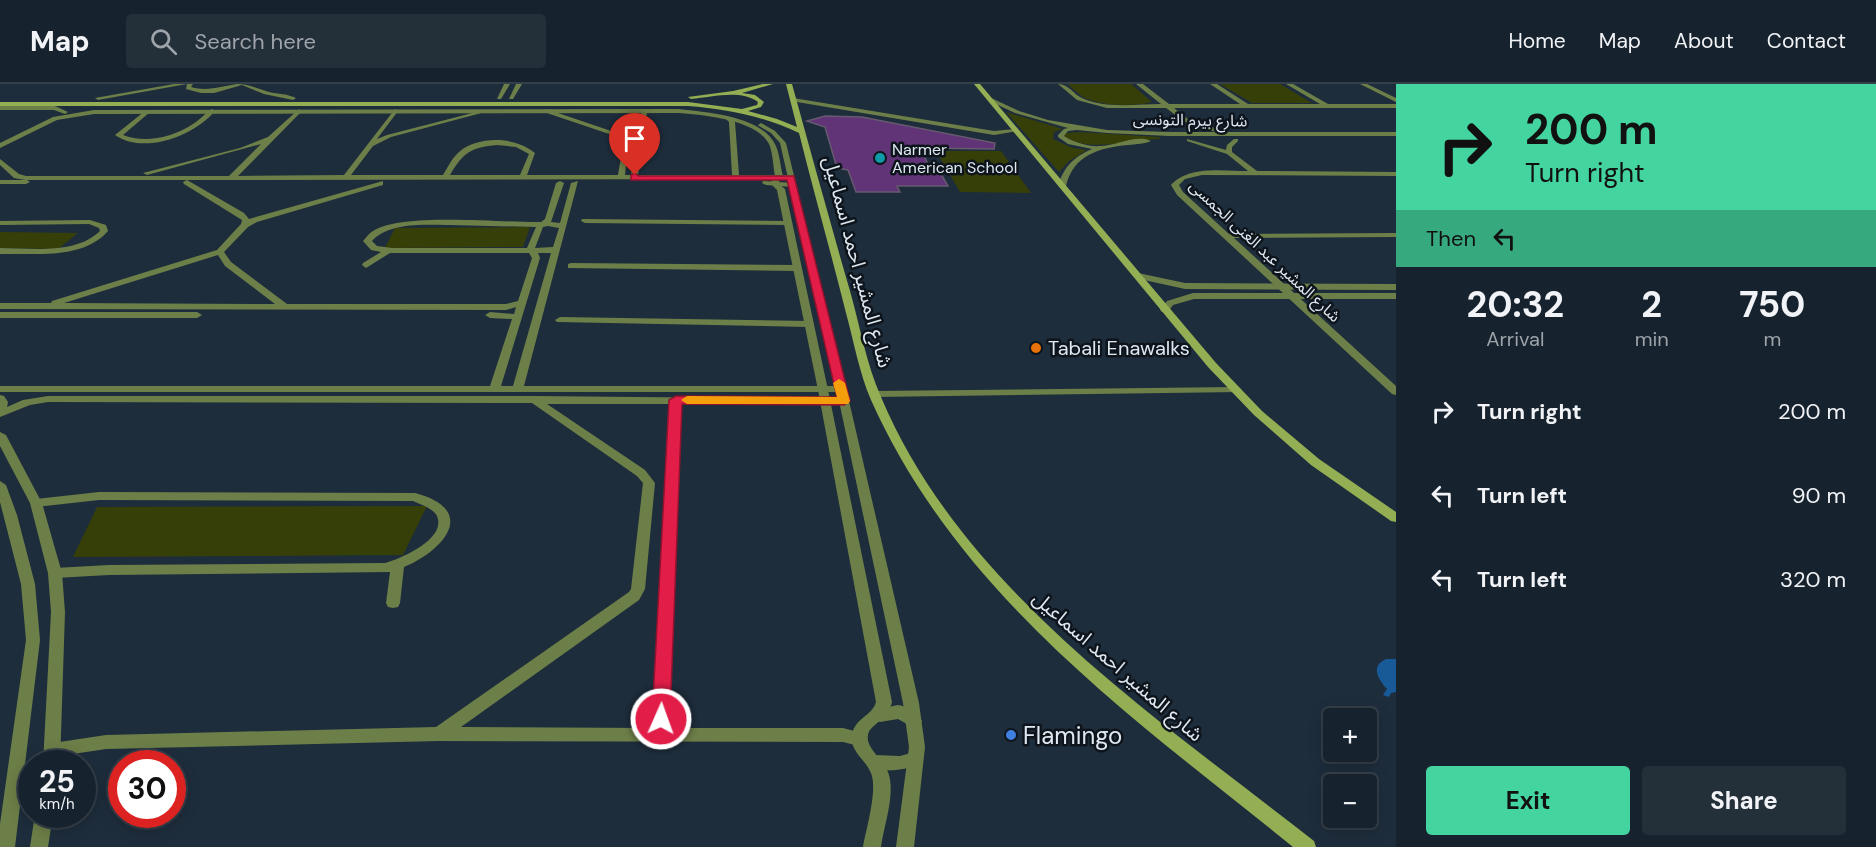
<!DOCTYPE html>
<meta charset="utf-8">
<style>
:root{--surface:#16222d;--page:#232f39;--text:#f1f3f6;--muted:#9ea4aa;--line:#353f49;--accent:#44d49f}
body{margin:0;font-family:"DM Sans","Noto Sans Arabic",sans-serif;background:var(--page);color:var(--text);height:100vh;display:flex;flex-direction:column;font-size:22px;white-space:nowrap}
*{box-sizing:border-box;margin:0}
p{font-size:20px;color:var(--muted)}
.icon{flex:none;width:33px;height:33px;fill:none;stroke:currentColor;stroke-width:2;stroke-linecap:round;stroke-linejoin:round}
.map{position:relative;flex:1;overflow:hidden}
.side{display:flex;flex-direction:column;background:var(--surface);width:480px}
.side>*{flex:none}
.banner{background:#44d49f;color:#111;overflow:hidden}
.controls{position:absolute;left:1323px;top:624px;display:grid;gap:12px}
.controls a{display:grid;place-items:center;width:54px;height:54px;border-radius:6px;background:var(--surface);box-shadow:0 3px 15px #0003,0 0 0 2px var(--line);font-size:30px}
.speed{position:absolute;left:18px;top:666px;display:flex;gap:12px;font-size:30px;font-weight:700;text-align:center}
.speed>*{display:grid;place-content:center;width:78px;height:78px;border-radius:50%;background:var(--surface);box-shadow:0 3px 15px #0003,0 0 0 2px var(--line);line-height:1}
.speed small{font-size:15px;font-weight:400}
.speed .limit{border:9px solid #d22;background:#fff;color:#111}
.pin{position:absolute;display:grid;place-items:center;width:51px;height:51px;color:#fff;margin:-62px -26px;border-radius:50% 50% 50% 0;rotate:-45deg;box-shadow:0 0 6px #0007}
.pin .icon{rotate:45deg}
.me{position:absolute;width:66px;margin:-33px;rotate:2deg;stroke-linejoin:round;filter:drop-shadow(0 0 4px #0008)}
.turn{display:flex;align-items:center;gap:21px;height:126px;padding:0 30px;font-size:27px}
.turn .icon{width:78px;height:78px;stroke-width:2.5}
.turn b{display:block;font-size:42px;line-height:51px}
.then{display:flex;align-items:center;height:57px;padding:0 30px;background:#0003;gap:12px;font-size:22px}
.eta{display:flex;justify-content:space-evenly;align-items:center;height:102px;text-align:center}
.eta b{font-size:36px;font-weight:700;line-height:42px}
.action{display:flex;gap:12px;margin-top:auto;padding:12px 30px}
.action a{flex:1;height:69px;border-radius:6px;background:var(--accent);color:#111;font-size:24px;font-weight:700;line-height:69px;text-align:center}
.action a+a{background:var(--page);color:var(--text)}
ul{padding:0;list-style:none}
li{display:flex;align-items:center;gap:18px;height:84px;padding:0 30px}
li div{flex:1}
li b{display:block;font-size:22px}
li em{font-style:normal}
header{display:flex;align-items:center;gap:36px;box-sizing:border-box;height:84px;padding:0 30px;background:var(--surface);border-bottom:2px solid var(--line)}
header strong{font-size:28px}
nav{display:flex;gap:33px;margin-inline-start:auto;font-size:21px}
.search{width:420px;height:54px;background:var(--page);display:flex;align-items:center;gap:15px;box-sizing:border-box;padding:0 21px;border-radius:6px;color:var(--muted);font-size:22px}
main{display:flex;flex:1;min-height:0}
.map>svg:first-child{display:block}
.green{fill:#373f08}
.water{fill:#185a97}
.building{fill:#613478;stroke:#665a6e;stroke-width:1.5}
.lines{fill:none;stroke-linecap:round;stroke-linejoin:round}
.minor{fill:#6d7f48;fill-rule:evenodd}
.tertiary{fill:#6d7f48;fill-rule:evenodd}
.secondary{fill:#93ae53;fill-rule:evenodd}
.route{fill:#e11d48;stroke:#92132f;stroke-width:1.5}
.slow{fill:#f59e0b}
.culture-dot{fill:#0f9aa8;stroke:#0e141b;stroke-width:2}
.food-dot{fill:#e8710a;stroke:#0e141b;stroke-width:2}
.shop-dot{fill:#3f7fe0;stroke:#0e141b;stroke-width:2}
.labels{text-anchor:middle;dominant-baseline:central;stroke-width:5;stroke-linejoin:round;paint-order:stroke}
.far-street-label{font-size:16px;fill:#dee8f1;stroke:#0e141b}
.far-poi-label{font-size:16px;fill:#dee8f1;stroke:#0e141b;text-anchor:start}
.street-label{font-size:20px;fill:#dee8f1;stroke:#0e141b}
.poi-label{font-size:20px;fill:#dee8f1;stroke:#0e141b;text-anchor:start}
.near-poi-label{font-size:24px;fill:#dee8f1;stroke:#0e141b;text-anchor:start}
</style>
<header>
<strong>Map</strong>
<div class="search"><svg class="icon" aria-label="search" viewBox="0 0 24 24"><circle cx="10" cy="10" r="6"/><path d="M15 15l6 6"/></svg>Search here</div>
<nav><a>Home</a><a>Map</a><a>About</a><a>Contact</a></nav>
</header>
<main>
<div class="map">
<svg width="1396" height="763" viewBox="0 0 1396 763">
<rect width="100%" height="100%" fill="#1e2d3c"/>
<g class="green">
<path d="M1068,0h63l21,18c-19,5 -52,4 -69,-5 -6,-4 -11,-9 -15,-13z"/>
<polygon points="1220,0 1280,0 1312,19 1252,19"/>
<polygon points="1006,28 1063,45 1054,48 1053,55 1073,64 1087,66 1069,77 1059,88"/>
<path d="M1079,48l80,5 2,2c-33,0 -69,15 -98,-3l4,-3z"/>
<polygon points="936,67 1001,67 1031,109 960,108"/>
<polygon points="530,143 523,163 385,164 395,144"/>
<polygon points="0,148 78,149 58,165 0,164"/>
<polygon points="427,422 403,471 73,473 97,423"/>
</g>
<path class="water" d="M1386,575h10v33l-5,1 -2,4 -6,-2 4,-6c-9,-10 -17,-23 -1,-30z"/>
<polygon class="building" points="825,32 862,33 995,59 994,65 921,64 932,90 941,90 948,102 897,102 900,108 856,108 848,86 837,84 825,43 807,37"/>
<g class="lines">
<g class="minor">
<path d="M1058,0c11,0 15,10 24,14 23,11 54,6 79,6l-25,-20h7l26,20h71l-30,-20h7l31,20h72l-34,-20h7l35,20h68v4h-222l15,12 42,13 1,1 -3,2 -44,-14 -19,-14h-59l-30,-8z"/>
<polygon points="793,14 994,47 1015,45 1018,47 994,51 791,17"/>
<polygon points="0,22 55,22 68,28 65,30 54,26 0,26"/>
<path d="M212,25l3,2c-21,25 -71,44 -100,24l30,-24 5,1 -27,23c22,9 50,2 70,-11 7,-4 12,-11 19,-15z"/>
<path d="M299,25l2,3 -63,64 106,-1 51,-66 3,2 -21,28 10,-4 97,-25 5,1 -98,26 -18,9 -22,29h92c5,-8 9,-17 16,-23 20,-17 57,-15 76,1l-8,22h91l6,-36 -80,-27 2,-3 83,28 -4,38h6l10,-62 -2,-2 3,-2 5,4 -9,62h94l-3,-53 -3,-3 5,-1 4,4 4,53h52l4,2 -1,2 -607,1 57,33 5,6 134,-38v4l-126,37 -9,5 -24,25 7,10 56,42h219l12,-3 14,-43 -3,-5h-139l-24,15 -4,-3 1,-2 18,-11 -10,-2 -8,-9c3,-3 6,-8 10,-10 28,-19 131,-8 168,-9l4,-3 11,-36 4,-2 4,2 -13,39 9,1 11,-40 7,-2 -54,205h317l5,3 -5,3h-841v-6h490l22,-67 -22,-1 -5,-3 5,-3 24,2 2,-7 -10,3 -506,-1v-6h51l1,-2 165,-51 24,-26 1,-4 -58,-36 -1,-2 4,-2h-160l3,2 -4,2h-26v-4h25l-11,-2 -14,-13v-6l19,15 7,2h203l32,-32 -114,31 -4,-2 97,-25 28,-11zM497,61l19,2 13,7 -9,21h-70c13,-22 21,-28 47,-30zM449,141l87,2 -9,21h-135l-15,-2 -5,-5c18,-19 52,-16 77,-16zM548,142l11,2 -6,19 -18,1 8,-21zM538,169h13l-38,133h-12l39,-128zM218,171l7,11 50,38 -211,-1z"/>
<path d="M1187,55l39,11 1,-5 7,-6h4v2l-6,6v5l25,19 139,1v4l-194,-1 -17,4 -6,6 4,7 46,42 167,-1v4l-162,1 162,148v9l-4,-1 -215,-199 -6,-10c18,-20 52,-14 77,-14l-21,-17 -40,-13z"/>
<polygon points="763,97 793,99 797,101 793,103 766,101 762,99"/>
<polygon points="582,135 788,137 792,139 788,141 585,139 581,137"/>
<path d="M90,136l16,5 2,6c-25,29 -73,22 -108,23v-6c32,0 75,7 100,-17l-1,-3 -10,-4 -89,1v-4z"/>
<polygon points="571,179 798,181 802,184 798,187 568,184 568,180"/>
<polygon points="0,228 197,228 202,231 197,234 0,234"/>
<polygon points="560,233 809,237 814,240 809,243 557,238 555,236"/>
<polygon points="1236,303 1240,304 1241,306 1240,308 874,313 869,310 874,307"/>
<path d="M48,312h485l315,3 1,2 -1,2 -4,1h-163l-12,324h174l22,6 2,5 -2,5 -6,2 -16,-4 -404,-1 -333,8 -53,8 -6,-2 -2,-5 2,-5 6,-2 53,-8 330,-8 193,-135 2,-3 12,-106 -6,-7 -105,-73 -484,-1 -18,3 -30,12v-7l23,-10zM547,320h123l-18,324 -191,-1 178,-127 6,-11 10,-106 -10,-13z"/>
<path d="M99,408l316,1c64,17 29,57 -11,74l-4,36 -2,4 -5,1 -5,-1 -2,-4 4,-31 -281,3 -54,3 -5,-2 -2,-3 2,-3 5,-2 54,-3 276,-2c15,-4 62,-24 52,-47 -4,-8 -16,-11 -24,-15l-314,-1 -63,7 -6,-4 6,-4z"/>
<path d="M898,621c10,2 19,6 24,16l-2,5 -6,2 -16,-9 -18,3 -6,-2 -2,-5 2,-5z"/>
<path d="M915,668l6,2 2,5 -2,5c-16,6 -35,9 -52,3l-2,-5 2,-5 6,-2 25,1z"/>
</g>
<g class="tertiary">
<polygon points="174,0 187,0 98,16 95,14"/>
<path d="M187,0h6l-2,3c17,5 30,-1 46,-3 12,0 21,5 32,8 9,2 19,2 27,6l-3,2 -29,-6 -22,-9 -28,8h-13l-15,-4z"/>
<polygon points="504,0 510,0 501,15 497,15"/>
<polygon points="516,0 522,0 513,15 509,15"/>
<polygon points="1360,0 1367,0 1396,14 1396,18"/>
<path d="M989,13l30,14 29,9 59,10 62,2h227v4h-227l-62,-3 -30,-3 -9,1 -4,5c9,6 24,11 36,10 16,0 37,-12 51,-5 -6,3 -15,3 -23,4 -29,3 -55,10 -62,41l-4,2 -4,-2c6,-20 16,-29 34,-37l-24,-5 -10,-7v-2l6,-6 4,-1 -53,-15 -28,-13z"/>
<path d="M678,25c28,3 83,7 97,35 5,10 5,22 8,32l-5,7 7,6 43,201 64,312c-4,18 -23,23 -24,33 -3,13 16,25 20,37 8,22 -4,52 -7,75h-18c3,-18 16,-60 7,-76 -6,-12 -17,-18 -19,-33 3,-21 21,-21 25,-36l-58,-312 -41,-200 -7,-7 5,-7c-2,-10 -2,-23 -6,-32 -13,-25 -66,-29 -91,-31l-584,1 -37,6 -57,28v-5l53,-26 41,-7z"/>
<polygon points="761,39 775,47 786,59 849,317 919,619 925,663 914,763 896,763 909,663 903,619 839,317 780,59 771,49 759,42 758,41"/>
<polygon points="1138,189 1185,199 1396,200 1396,206 1185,205 1135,194 1134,192"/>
<polygon points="1193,209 1396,209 1396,215 1194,215 1173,221 1168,228 1162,228 1160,226 1167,217"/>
<polygon points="0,311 4,312 8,318 6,329 0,332"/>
<polygon points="0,348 6,351 42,419 62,489 65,528 60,680 43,680 51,528 48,489 30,419 0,362"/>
<polygon points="0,397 6,401 17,431 35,500 40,556 15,763 0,763 0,740 26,556 21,500 0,418"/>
<polygon points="35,730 53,730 48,763 30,763"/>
</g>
<g class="secondary">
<path d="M763,0h10l-31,9 13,2 9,7 -3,5 -13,4 29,8 20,8 -11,-43h6c19,69 38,138 58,207 10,35 16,72 31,106 81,192 274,319 433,444l2,6h-23c-162,-131 -334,-251 -422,-447 -12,-28 -17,-58 -25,-87 -15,-60 -32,-120 -47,-180 -36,-17 -72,-24 -111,-27h-688v-4h688l54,7 15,-4 1,-3c-18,-13 -45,-5 -67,-3l-3,-2 45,-6z"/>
<polygon points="974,0 980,0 1216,279 1262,327 1319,375 1396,428 1396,438 1391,437 1311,381 1254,331 1208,283"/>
</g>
</g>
<polygon class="route" points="635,89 639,92 794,92 850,317 844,321 682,320 670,635 668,640 661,643 655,640 652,635 669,316 676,312 837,313 787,96 631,96 631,91"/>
<polygon class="slow" points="839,295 845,299 850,317 848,320 687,320 681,316 687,312 837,313 833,299"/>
<circle class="culture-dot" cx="880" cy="74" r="6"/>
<circle class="food-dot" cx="1036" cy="264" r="6"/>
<circle class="shop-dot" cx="1011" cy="651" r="6"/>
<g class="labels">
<g class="far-street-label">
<text transform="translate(1190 36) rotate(1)">شارع بيرم التونسى</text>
<text transform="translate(1265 167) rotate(43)">شارع المشير عبد الغنى الجمسى</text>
</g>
<g class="far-poi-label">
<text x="892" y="65">Narmer<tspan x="892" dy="18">American School</tspan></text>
</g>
<g class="street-label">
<text transform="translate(858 178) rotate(75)">شارع المشير احمد اسماعيل</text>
<text transform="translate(1118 582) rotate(41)">شارع المشير احمد اسماعيل</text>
</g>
<g class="poi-label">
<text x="1048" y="264">Tabali Enawalks</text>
</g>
<g class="near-poi-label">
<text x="1023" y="651">Flamingo</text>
</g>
</g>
</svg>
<div class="controls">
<a>+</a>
<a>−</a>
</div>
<div class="speed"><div>25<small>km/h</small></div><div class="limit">30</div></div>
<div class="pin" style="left:635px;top:91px;background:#d93025"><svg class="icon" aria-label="arrive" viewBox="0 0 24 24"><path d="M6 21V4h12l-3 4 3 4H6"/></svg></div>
<svg class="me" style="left:661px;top:635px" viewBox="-20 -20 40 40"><circle r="17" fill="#e11d48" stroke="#fff" stroke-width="3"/><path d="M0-11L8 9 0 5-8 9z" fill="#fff"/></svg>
</div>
<section class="side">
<div class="banner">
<div class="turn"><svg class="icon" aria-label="right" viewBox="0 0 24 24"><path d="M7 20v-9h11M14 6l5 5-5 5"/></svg><div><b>200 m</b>Turn right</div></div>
<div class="then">Then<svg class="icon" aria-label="left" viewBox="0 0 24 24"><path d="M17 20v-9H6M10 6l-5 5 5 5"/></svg></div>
</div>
<div class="eta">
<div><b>20:32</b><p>Arrival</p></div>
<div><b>2</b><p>min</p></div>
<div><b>750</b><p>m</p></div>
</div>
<ul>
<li><svg class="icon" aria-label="right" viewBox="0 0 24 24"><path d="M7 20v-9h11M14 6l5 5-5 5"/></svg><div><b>Turn right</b></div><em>200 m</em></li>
<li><svg class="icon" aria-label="left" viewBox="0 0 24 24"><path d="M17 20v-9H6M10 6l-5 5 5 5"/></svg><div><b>Turn left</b></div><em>90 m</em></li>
<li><svg class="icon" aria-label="left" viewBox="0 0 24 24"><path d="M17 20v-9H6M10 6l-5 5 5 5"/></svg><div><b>Turn left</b></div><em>320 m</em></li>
</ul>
<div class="action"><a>Exit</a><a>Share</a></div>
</section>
</main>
